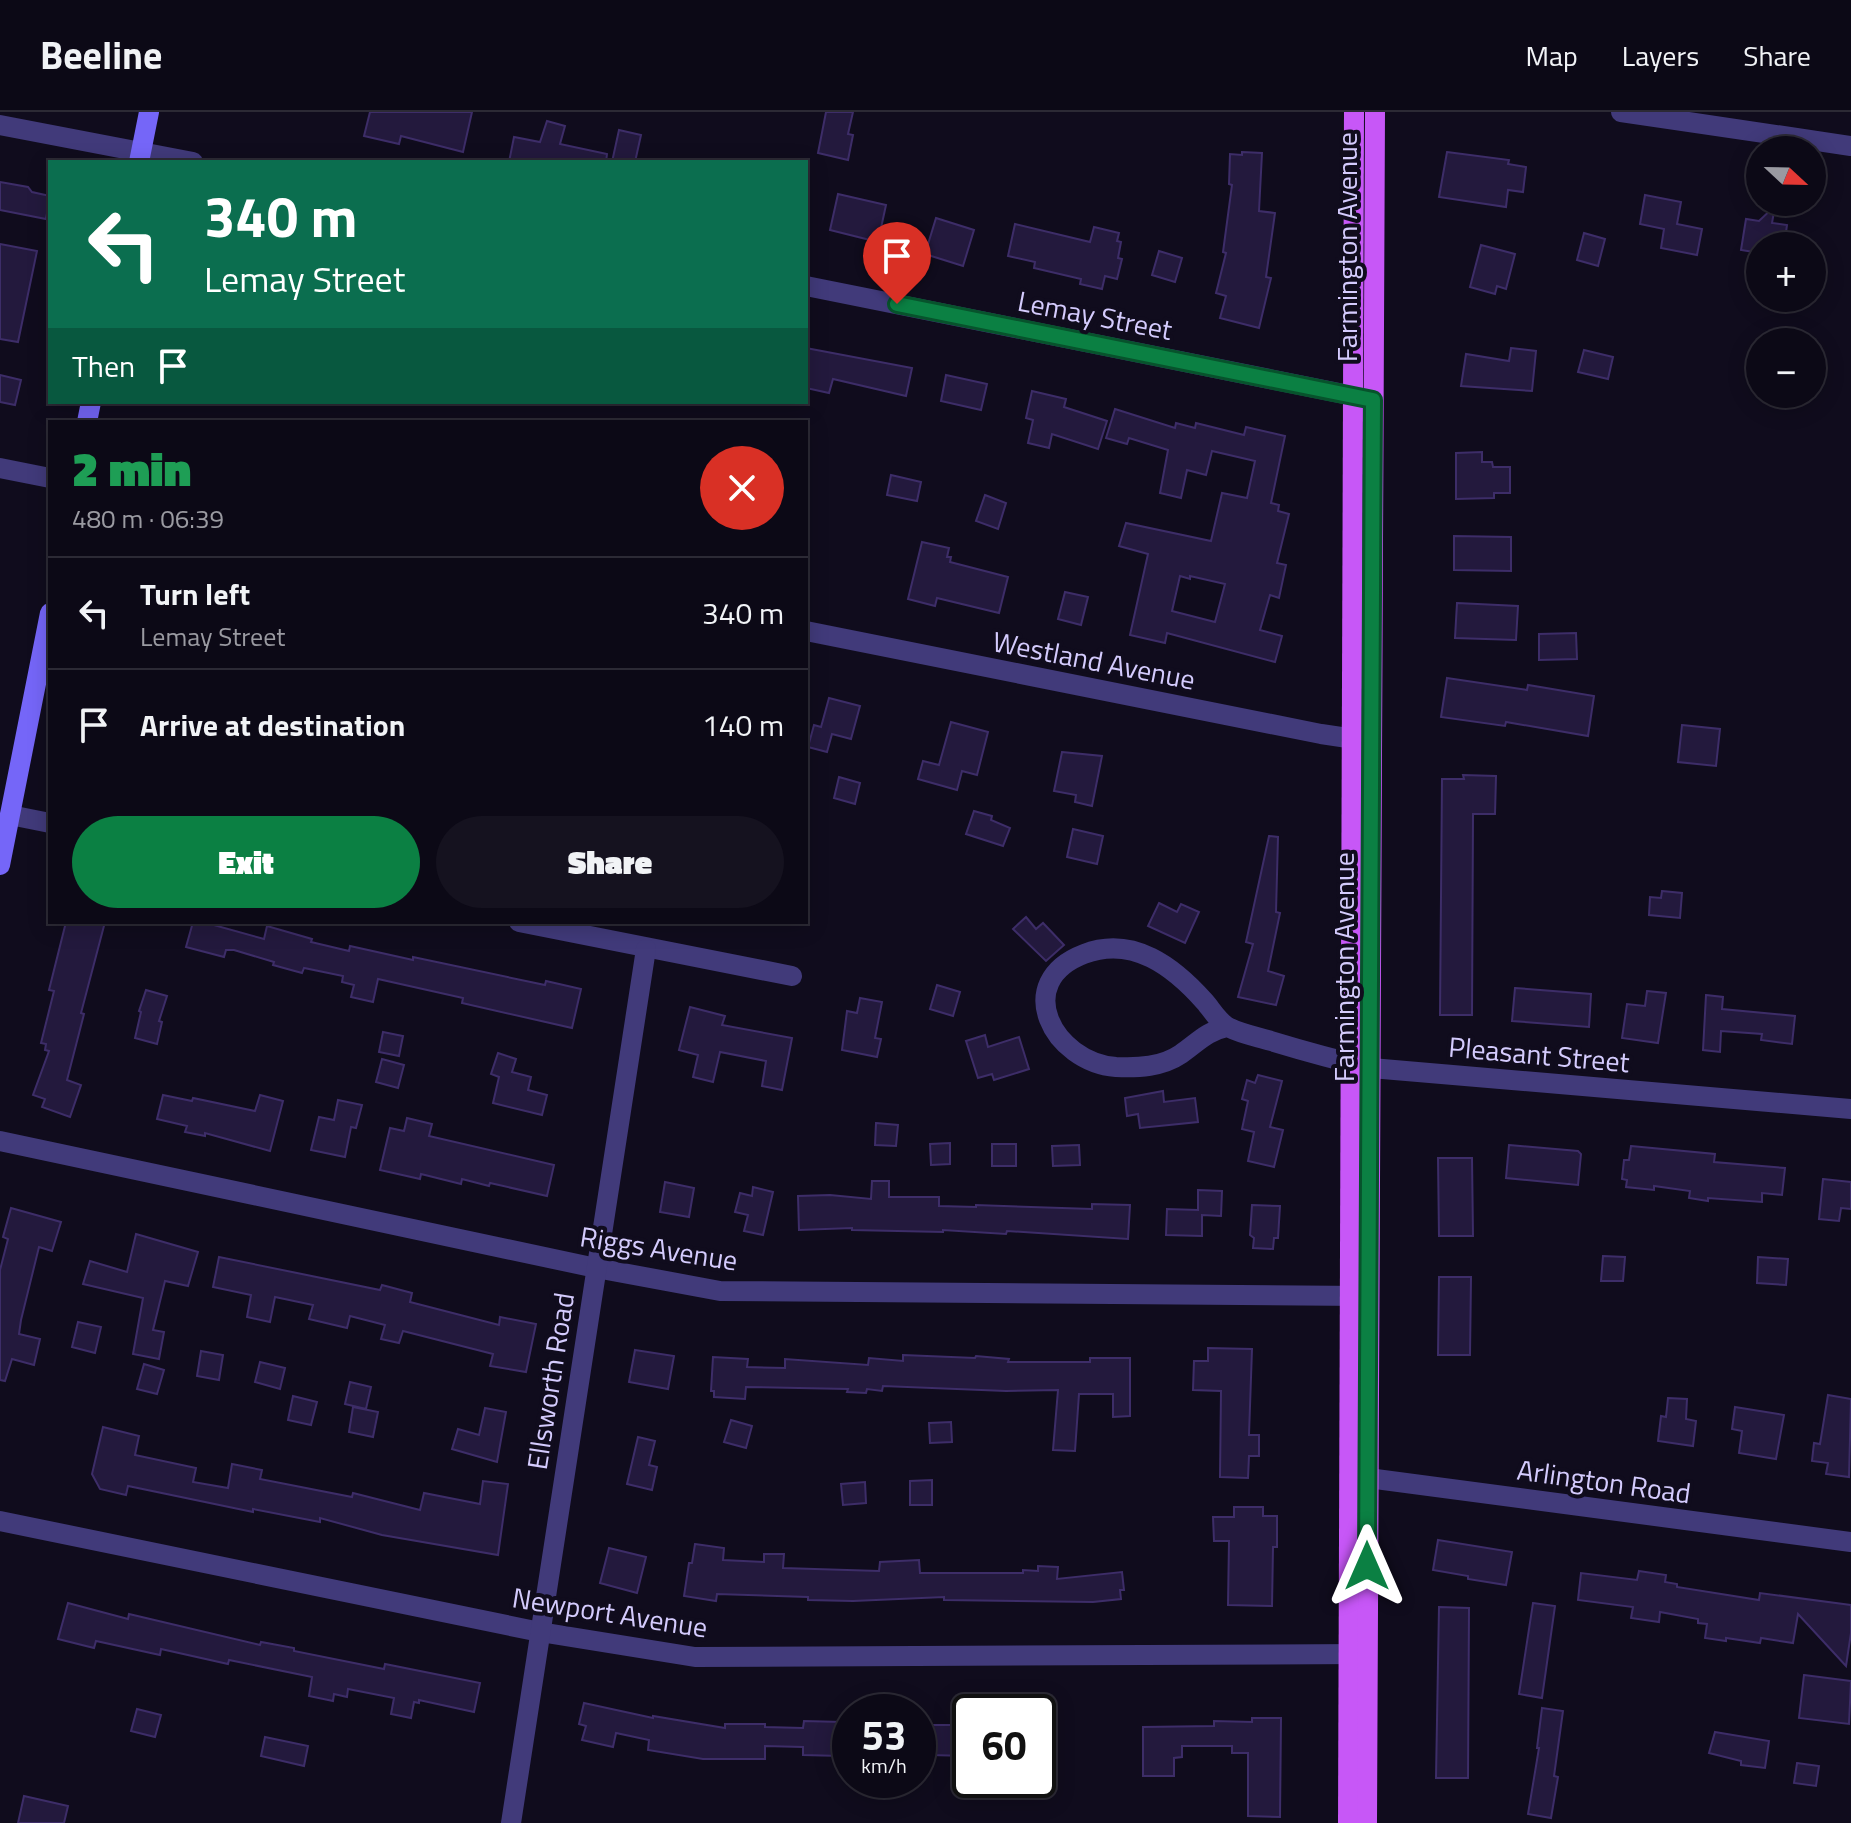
<!DOCTYPE html>
<meta charset="utf-8">
<style>
:root{--surface:#0c0916;--page:#15121f;--text:#f1f3f6;--muted:#9a9aa1;--line:#2c2a35;--accent:#0b8043}
body{margin:0;font-family:"Titillium Web",sans-serif;background:var(--page);color:var(--text);height:100vh;display:flex;flex-direction:column;font-size:30px;white-space:nowrap}
*{box-sizing:border-box;margin:0}
p{font-size:26px;color:var(--muted)}
.icon{flex:none;width:44px;height:44px;fill:none;stroke:currentColor;stroke-width:2;stroke-linecap:round;stroke-linejoin:round}
.map{position:relative;flex:1;overflow:hidden}
.details{position:absolute;left:48px;top:308px;width:760px;height:504px;display:flex;flex-direction:column;background:var(--surface);border-radius:0px;box-shadow:0 4px 20px #0003,0 0 0 2px var(--line)}
.details>*{flex:none}
.banner{position:absolute;left:48px;top:48px;width:760px;height:244px;border-radius:0px;box-shadow:0 4px 20px #0003,0 0 0 2px var(--line);background:#0b6e4f;color:#fff;overflow:hidden}
.needle{width:52px;rotate:112deg}
.fabs{position:absolute;left:1746px;top:24px;display:grid;gap:16px}
.fabs a{display:grid;place-items:center;width:80px;height:80px;border-radius:50%;background:var(--surface);box-shadow:0 4px 20px #0003,0 0 0 2px var(--line);font-size:40px}
.speed{position:absolute;left:832px;top:1582px;display:flex;gap:16px;font-size:40px;font-weight:700;text-align:center}
.speed>*{display:grid;place-content:center;width:104px;height:104px;border-radius:50%;background:var(--surface);box-shadow:0 4px 20px #0003,0 0 0 2px var(--line);line-height:1}
.speed small{font-size:20px;font-weight:400}
.speed .limit{border:4px solid #111;border-radius:12px;background:#fff;color:#111}
.pin{position:absolute;display:grid;place-items:center;width:68px;height:68px;color:#fff;margin:-82px -34px;border-radius:50% 50% 50% 0;rotate:-45deg;box-shadow:0 0 8px #0007}
.pin .icon{rotate:45deg}
.me{position:absolute;width:88px;margin:-44px;rotate:0deg;stroke-linejoin:round;filter:drop-shadow(0 0 6px #0008)}
.turn{display:flex;align-items:center;gap:28px;height:168px;padding:0 24px;font-size:36px}
.turn .icon{width:104px;height:104px;stroke-width:2.5}
.turn b{display:block;font-size:56px;line-height:68px}
.then{display:flex;align-items:center;height:76px;padding:0 24px;background:#0003;gap:16px;font-size:30px}
.round{display:grid;place-items:center;flex:none;width:84px;height:84px;border-radius:42px;background:var(--page)}
.headline{display:flex;align-items:center;justify-content:space-between;height:136px;padding:0 24px}
h1{font-size:48px;font-weight:800;line-height:60px;color:#1e9e55}
.primary-button{display:flex;gap:16px;margin-top:auto;padding:16px 24px}
.primary-button a{flex:1;height:92px;border-radius:48px;background:var(--accent);color:#fff;font-size:32px;font-weight:800;line-height:92px;text-align:center}
.primary-button a+a{background:var(--page);color:var(--text)}
ul{padding:0;list-style:none}
li{display:flex;align-items:center;gap:24px;height:112px;padding:0 24px;border-top:2px solid var(--line)}
li div{flex:1}
li b{display:block;font-size:30px}
li em{font-style:normal}
header{display:flex;align-items:center;gap:48px;box-sizing:border-box;height:112px;padding:0 40px;background:var(--surface);border-bottom:2px solid var(--line)}
header strong{font-size:38px}
nav{display:flex;gap:44px;margin-inline-start:auto;font-size:28px}
.map>svg:first-child{display:block}
.building{fill:#23193d;stroke:#3d2d68;stroke-width:2;fill-rule:evenodd}
.lines{fill:none;stroke-linecap:round;stroke-linejoin:round}
.minor{stroke:#413a7a;stroke-width:20}
.secondary{stroke:#7566f8;stroke-width:20}
.primary{stroke:#c757f7;stroke-width:20}
.route-casing{stroke:#07532c;stroke-width:20}
.route{stroke:#0b8043;stroke-width:14}
.labels{text-anchor:middle;dominant-baseline:central;stroke-width:8;stroke-linejoin:round;paint-order:stroke}
.street-label{font-size:28px;fill:#d4cbfd;stroke:#100c1d}
</style>
<header>
<strong>Beeline</strong>
<nav><a>Map</a><a>Layers</a><a>Share</a></nav>
</header>
<div class="map">
<svg width="1851" height="1711" viewBox="0 0 1851 1711">
<rect width="100%" height="100%" fill="#100c1d"/>
<g class="building">
<polygon points="370,0 472,0 463,40 401,24 399,32 364,24"/>
<polygon points="826,0 853,0 848,22 853,23 848,48 818,41"/>
<polygon points="547,9 565,14 560,32 607,42 606,50 509,50 514,25 540,30"/>
<polygon points="619,18 641,23 635,50 612,50"/>
<polygon points="1242,40 1262,41 1259,99 1275,101 1266,165 1271,166 1259,216 1220,206 1226,184 1216,181 1226,141 1223,140 1232,73 1229,72 1230,42 1242,43"/>
<polygon points="1447,40 1509,48 1508,52 1526,55 1523,80 1508,78 1506,95 1439,85"/>
<polygon points="0,70 28,75 32,80 50,84 46,107 0,98"/>
<polygon points="838,82 886,93 878,130 830,118"/>
<polygon points="1645,83 1681,90 1677,112 1702,117 1697,143 1661,136 1664,117 1640,112"/>
<polygon points="1775,94 1772,111 1787,113 1784,134 1760,134 1760,141 1741,138 1746,107 1759,109"/>
<polygon points="936,106 974,118 963,154 925,142"/>
<polygon points="1015,112 1090,130 1094,115 1119,121 1117,129 1121,130 1118,146 1122,147 1117,167 1105,164 1102,177 1080,172 1081,167 1034,156 1035,150 1008,144"/>
<polygon points="1584,121 1605,127 1598,154 1577,148"/>
<polygon points="0,132 37,139 18,230 0,227"/>
<polygon points="1481,133 1515,142 1506,177 1497,174 1495,182 1470,175"/>
<polygon points="1159,139 1182,146 1175,170 1152,163"/>
<polygon points="806,236 912,256 906,284 833,267 829,281 806,276"/>
<polygon points="1511,236 1536,239 1532,279 1461,274 1466,242 1509,249"/>
<polygon points="1584,238 1613,245 1608,267 1578,260"/>
<polygon points="0,263 21,268 15,293 0,290"/>
<polygon points="946,263 987,272 981,298 941,289"/>
<polygon points="1032,279 1066,287 1064,295 1107,309 1098,337 1052,322 1049,336 1028,331 1033,308 1026,306"/>
<path d="M1115,297l60,19 1,-5 19,5 1,-5 48,12 2,-8 39,9 -14,67 8,2 -1,6 11,3 -12,49 9,2 -7,33 -9,-3 -10,35 22,6 -7,26 -108,-29 -2,10 -35,-8 18,-81 -29,-8 7,-23 85,18 11,-48 25,5 8,-37 -43,-10 -6,24 -19,-5 -6,28 -21,-5 8,-43 -39,-12 -2,6 -21,-6zM1180,464l10,3v-3l35,8 -10,38 -43,-11z"/>
<polygon points="1482,340 1482,350 1492,350 1493,355 1510,355 1510,381 1494,381 1494,386 1456,387 1456,341"/>
<polygon points="891,363 921,370 917,389 887,383"/>
<polygon points="985,383 1006,391 998,417 976,409"/>
<polygon points="1454,424 1511,425 1511,459 1454,458"/>
<polygon points="922,430 949,436 947,445 951,445 950,450 1008,465 999,501 937,486 935,494 908,487"/>
<polygon points="1065,480 1088,485 1081,513 1058,507"/>
<polygon points="1457,491 1518,494 1516,528 1455,526"/>
<polygon points="1576,521 1577,547 1539,548 1539,522"/>
<polygon points="1447,566 1527,578 1528,573 1594,584 1588,624 1506,610 1505,614 1441,605"/>
<polygon points="829,586 860,594 851,627 832,622 827,640 808,635 814,613 821,615"/>
<polygon points="951,610 988,620 977,663 962,659 957,678 918,667 923,649 939,653"/>
<polygon points="1682,613 1720,617 1716,654 1678,650"/>
<polygon points="1062,640 1102,644 1092,694 1075,690 1076,683 1054,679"/>
<polygon points="1463,663 1496,664 1495,702 1473,702 1472,903 1440,903 1442,667 1464,667"/>
<polygon points="839,665 860,671 855,692 834,686"/>
<polygon points="974,699 992,704 991,708 1010,716 1003,734 966,722"/>
<polygon points="1073,717 1103,724 1097,752 1067,745"/>
<polygon points="1269,724 1278,725 1276,800 1280,801 1268,859 1284,864 1276,893 1238,885 1253,832 1246,830"/>
<polygon points="1662,779 1682,781 1680,806 1649,803 1650,785 1661,786"/>
<polygon points="1159,791 1177,800 1181,792 1199,800 1185,831 1148,814"/>
<polygon points="1026,805 1036,817 1043,811 1064,833 1046,849 1013,817"/>
<polygon points="66,810 105,810 81,901 84,902 67,968 81,973 70,1005 42,995 45,987 33,983 49,939 45,938 46,932 41,931 54,879 49,878"/>
<polygon points="193,810 203,810 264,827 267,814 312,827 311,830 349,839 350,834 413,848 413,845 545,873 546,869 581,877 572,916 462,891 463,886 378,867 373,890 351,885 354,873 342,870 343,864 304,856 302,861 273,853 274,850 234,838 226,838 224,845 186,835"/>
<polygon points="937,873 960,880 953,904 930,897"/>
<polygon points="1515,876 1591,882 1589,915 1512,909"/>
<polygon points="146,878 167,884 159,909 162,910 157,932 135,926 141,900 139,899"/>
<polygon points="1647,879 1666,881 1658,931 1622,926 1627,892 1645,894"/>
<polygon points="1706,883 1723,885 1722,897 1795,904 1792,932 1761,928 1762,922 1721,919 1720,940 1703,938"/>
<polygon points="860,886 882,890 875,926 881,927 877,945 842,938 847,899 857,901"/>
<polygon points="690,895 725,904 722,913 792,926 782,978 762,974 766,949 720,940 713,970 693,965 698,943 679,938"/>
<polygon points="383,920 403,924 399,944 379,940"/>
<polygon points="985,923 988,935 1019,925 1029,957 994,968 992,962 978,966 966,929"/>
<polygon points="498,941 516,947 512,960 531,965 528,978 547,983 542,1003 493,991 499,965 491,962"/>
<polygon points="382,947 404,953 398,976 376,970"/>
<polygon points="1258,963 1282,969 1270,1015 1283,1018 1274,1055 1248,1049 1254,1020 1242,1017 1248,989 1242,987 1247,968 1255,971"/>
<polygon points="1163,979 1164,990 1195,986 1198,1010 1140,1016 1138,1002 1127,1004 1125,986"/>
<polygon points="163,983 192,989 193,986 255,999 260,983 283,989 270,1039 205,1021 205,1024 185,1020 187,1014 157,1007"/>
<polygon points="338,988 362,993 356,1016 351,1015 345,1045 311,1038 319,1005 334,1008"/>
<polygon points="407,1006 432,1012 429,1024 554,1053 547,1084 490,1071 489,1074 462,1067 461,1072 421,1062 420,1067 380,1058 390,1016 404,1019"/>
<polygon points="876,1011 898,1013 896,1034 875,1033"/>
<polygon points="950,1031 950,1052 931,1053 930,1032"/>
<rect x="992" y="1032" width="24" height="22"/>
<polygon points="1079,1033 1080,1053 1053,1054 1052,1034"/>
<polygon points="1509,1033 1578,1039 1581,1042 1578,1073 1506,1066"/>
<polygon points="1631,1034 1715,1042 1714,1050 1785,1056 1782,1083 1762,1081 1762,1090 1708,1086 1708,1089 1689,1086 1690,1079 1654,1074 1654,1078 1626,1075 1627,1068 1622,1067 1624,1048 1629,1048"/>
<polygon points="1438,1046 1472,1046 1473,1124 1439,1124"/>
<polygon points="1823,1067 1851,1070 1851,1097 1841,1096 1839,1109 1819,1107"/>
<polygon points="872,1069 889,1069 889,1085 939,1085 939,1094 976,1095 976,1093 1092,1097 1092,1092 1130,1093 1128,1127 1007,1119 1006,1122 943,1118 943,1120 852,1118 852,1116 799,1118 798,1084 830,1083 871,1087"/>
<polygon points="665,1070 694,1076 689,1105 660,1100"/>
<polygon points="753,1075 773,1080 763,1123 744,1119 748,1103 735,1100 740,1081 752,1084"/>
<polygon points="1198,1078 1222,1079 1221,1104 1202,1103 1202,1124 1166,1123 1167,1097 1198,1098"/>
<polygon points="1252,1093 1280,1094 1278,1126 1274,1126 1273,1137 1253,1136 1254,1126 1250,1123"/>
<polygon points="11,1096 61,1110 52,1139 39,1135 21,1208 19,1222 40,1227 34,1253 12,1247 5,1269 0,1268 0,1158 8,1127 3,1125"/>
<polygon points="136,1122 198,1140 188,1174 165,1169 153,1218 164,1220 159,1247 133,1242 143,1186 83,1172 90,1149 127,1160"/>
<polygon points="1603,1144 1625,1145 1623,1169 1601,1169"/>
<polygon points="219,1145 380,1178 382,1173 412,1181 410,1190 499,1213 500,1205 536,1212 526,1260 490,1254 493,1242 403,1219 399,1231 381,1227 385,1213 350,1204 347,1216 309,1207 313,1193 275,1185 270,1210 247,1205 251,1183 213,1175"/>
<polygon points="1758,1145 1788,1147 1786,1173 1757,1171"/>
<polygon points="1439,1165 1471,1165 1470,1243 1438,1243"/>
<polygon points="78,1210 101,1215 95,1241 72,1235"/>
<polygon points="1208,1236 1252,1237 1249,1323 1259,1323 1259,1344 1249,1344 1248,1366 1220,1365 1221,1279 1193,1278 1194,1249 1208,1249"/>
<polygon points="635,1238 674,1244 668,1277 629,1270"/>
<polygon points="201,1239 223,1243 219,1268 197,1264"/>
<polygon points="903,1243 975,1246 976,1244 1009,1247 1008,1250 1090,1250 1090,1246 1130,1246 1130,1304 1113,1305 1113,1282 1079,1282 1075,1339 1053,1338 1058,1278 1006,1279 883,1274 882,1279 867,1277 866,1281 847,1280 848,1277 746,1275 745,1287 714,1285 714,1279 711,1279 713,1245 748,1247 747,1255 785,1256 785,1247 868,1253 869,1246 903,1249"/>
<polygon points="260,1250 285,1256 280,1277 255,1270"/>
<polygon points="144,1252 164,1258 157,1282 137,1277"/>
<polygon points="350,1270 371,1275 366,1297 345,1292"/>
<polygon points="1828,1283 1851,1287 1849,1365 1826,1362 1828,1351 1812,1349 1814,1331 1820,1332"/>
<polygon points="293,1284 317,1290 311,1313 288,1308"/>
<polygon points="1668,1286 1687,1287 1686,1307 1696,1309 1693,1334 1658,1329 1661,1304 1666,1305"/>
<polygon points="353,1295 378,1300 373,1325 349,1320"/>
<polygon points="1735,1295 1784,1303 1776,1347 1739,1341 1742,1319 1732,1317"/>
<polygon points="485,1296 506,1300 497,1350 452,1337 458,1317 479,1323"/>
<polygon points="731,1308 752,1314 746,1336 724,1330"/>
<polygon points="951,1310 952,1330 930,1331 929,1311"/>
<polygon points="103,1315 139,1324 135,1343 196,1356 193,1370 228,1376 232,1352 262,1358 260,1367 352,1385 353,1381 420,1398 424,1381 480,1392 483,1369 508,1372 498,1443 382,1423 320,1406 320,1410 253,1397 253,1400 128,1374 126,1383 100,1377 92,1362"/>
<polygon points="638,1325 655,1329 649,1353 657,1355 652,1378 627,1372"/>
<polygon points="932,1368 932,1393 910,1393 910,1369"/>
<polygon points="865,1370 866,1391 843,1393 841,1372"/>
<polygon points="1234,1395 1263,1395 1263,1404 1277,1404 1277,1435 1273,1435 1272,1494 1228,1493 1229,1429 1214,1429 1213,1405 1234,1405"/>
<polygon points="1438,1428 1512,1440 1506,1473 1468,1467 1468,1464 1433,1458"/>
<polygon points="695,1432 724,1436 723,1448 764,1450 764,1442 784,1442 783,1456 879,1459 880,1450 919,1448 920,1461 1023,1461 1023,1458 1038,1459 1038,1454 1058,1455 1057,1467 1122,1460 1124,1478 1120,1478 1121,1487 1093,1490 944,1488 944,1485 853,1489 808,1488 808,1485 717,1482 716,1489 684,1484 689,1451 692,1451"/>
<polygon points="609,1436 646,1445 637,1481 600,1471"/>
<polygon points="1639,1459 1666,1463 1665,1470 1677,1472 1677,1475 1759,1488 1760,1481 1851,1493 1851,1521 1846,1554 1798,1502 1793,1531 1761,1526 1760,1531 1726,1526 1726,1529 1705,1526 1707,1512 1698,1511 1698,1507 1660,1500 1659,1510 1631,1506 1633,1495 1578,1488 1581,1461 1637,1468"/>
<polygon points="68,1491 128,1507 129,1502 260,1533 261,1530 294,1536 294,1539 384,1557 385,1552 480,1571 474,1600 419,1588 419,1591 414,1590 411,1606 391,1602 394,1586 348,1577 347,1585 334,1582 333,1589 309,1584 312,1565 229,1548 228,1552 161,1537 160,1543 96,1529 94,1536 58,1527"/>
<polygon points="1533,1491 1555,1494 1542,1586 1519,1582"/>
<polygon points="1439,1495 1469,1496 1468,1666 1436,1666"/>
<polygon points="1804,1563 1851,1569 1849,1612 1799,1606"/>
<polygon points="584,1591 653,1606 653,1604 725,1616 725,1612 765,1612 765,1615 803,1616 804,1609 842,1610 841,1644 803,1643 803,1635 765,1634 765,1647 703,1647 648,1638 649,1628 616,1621 613,1635 582,1628 586,1614 579,1612"/>
<polygon points="1542,1596 1563,1599 1554,1664 1558,1665 1551,1706 1528,1702 1539,1636 1537,1636"/>
<polygon points="137,1597 161,1603 155,1625 131,1619"/>
<polygon points="1252,1606 1281,1606 1280,1705 1248,1704 1248,1641 1232,1641 1232,1634 1182,1634 1182,1645 1174,1646 1174,1664 1143,1664 1143,1615 1214,1614 1214,1609 1252,1610"/>
<polygon points="929,1613 970,1613 970,1644 929,1643"/>
<polygon points="1715,1620 1769,1629 1765,1656 1741,1653 1741,1649 1709,1641"/>
<polygon points="265,1625 308,1634 304,1654 261,1644"/>
<polygon points="1797,1651 1819,1654 1816,1674 1794,1671"/>
<polygon points="24,1684 68,1694 64,1711 18,1711"/>
</g>
<g class="lines">
<g class="minor">
<polyline points="1621,0 1851,34"/>
<polyline points="0,13 193,50"/>
<polyline points="806,174 1369,287"/>
<polyline points="0,356 50,366"/>
<polyline points="806,519 1321,622 1368,629"/>
<polyline points="10,703 50,711"/>
<polyline points="519,810 792,864"/>
<path d="M1227,915c-20,4 -30,16 -46,27 -19,13 -43,14 -65,13 -63,-5 -105,-85 -32,-113 49,-19 90,13 121,48 7,8 15,22 25,26 12,6 28,9 41,13 33,10 66,19 100,27l480,41"/>
<polyline points="0,1029 596,1156 720,1179 1364,1184"/>
<polyline points="1353,1364 1851,1430"/>
<polyline points="0,1409 540,1520 695,1545 1363,1542"/>
<polyline points="511,1711 646,837"/>
</g>
<g class="secondary">
<polyline points="139,50 149,0"/>
<polyline points="87,310 91,290"/>
<polyline points="0,753 50,501"/>
</g>
<g class="primary">
<polyline points="1348,1711 1354,0"/>
<polyline points="1367,1711 1375,0"/>
</g>
</g>
<g class="lines">
<defs>
<polyline id="route" points="897,192 1373,288 1367,1454"/>
</defs>
<use href="#route" class="route-casing"/>
<use href="#route" class="route"/>
</g>
<g class="labels">
<g class="street-label">
<text transform="translate(1346 135) rotate(-90)">Farmington Avenue</text>
<text transform="translate(1095 203) rotate(11)">Lemay Street</text>
<text transform="translate(1094 548) rotate(11)">Westland Avenue</text>
<text transform="translate(1343 855) rotate(-90)">Farmington Avenue</text>
<text transform="translate(1539 942) rotate(5)">Pleasant Street</text>
<text transform="translate(659 1136) rotate(9)">Riggs Avenue</text>
<text transform="translate(550 1269) rotate(-81)">Ellsworth Road</text>
<text transform="translate(1604 1369) rotate(8)">Arlington Road</text>
<text transform="translate(610 1500) rotate(9)">Newport Avenue</text>
</g>
</g>
</svg>
<div class="fabs">
<a><svg class="needle" viewBox="-14 -14 28 28"><path d="M0-13l5 13h-10z" fill="#e53935"/><path d="M0 13l5-13h-10z" fill="#9a9aa1"/></svg></a>
<a>+</a>
<a>−</a>
</div>
<div class="speed"><div>53<small>km/h</small></div><div class="limit">60</div></div>
<div class="pin" style="left:897px;top:192px;background:#d93025"><svg class="icon" aria-label="arrive" viewBox="0 0 24 24"><path d="M6 21V4h12l-3 4 3 4H6"/></svg></div>
<svg class="me" style="left:1367px;top:1454px" viewBox="-20 -20 40 40"><path d="M0-17L14 15 0 8-14 15z" fill="#0b8043" stroke="#fff" stroke-width="4"/></svg>
<div class="banner">
<div class="turn"><svg class="icon" aria-label="left" viewBox="0 0 24 24"><path d="M17 20v-9H6M10 6l-5 5 5 5"/></svg><div><b>340 m</b>Lemay Street</div></div>
<div class="then">Then<svg class="icon" aria-label="arrive" viewBox="0 0 24 24"><path d="M6 21V4h12l-3 4 3 4H6"/></svg></div>
</div>
<section class="details">
<div class="headline"><div><h1>2 min</h1><p>480 m · 06:39</p></div><a class="round" style="background:#d93025;color:#fff"><svg class="icon" aria-label="close" viewBox="0 0 24 24"><path d="M6 6l12 12M18 6L6 18"/></svg></a></div>
<ul>
<li><svg class="icon" aria-label="left" viewBox="0 0 24 24"><path d="M17 20v-9H6M10 6l-5 5 5 5"/></svg><div><b>Turn left</b><p>Lemay Street</p></div><em>340 m</em></li>
<li><svg class="icon" aria-label="arrive" viewBox="0 0 24 24"><path d="M6 21V4h12l-3 4 3 4H6"/></svg><div><b>Arrive at destination</b></div><em>140 m</em></li>
</ul>
<div class="primary-button"><a>Exit</a><a>Share</a></div>
</section>
</div>
